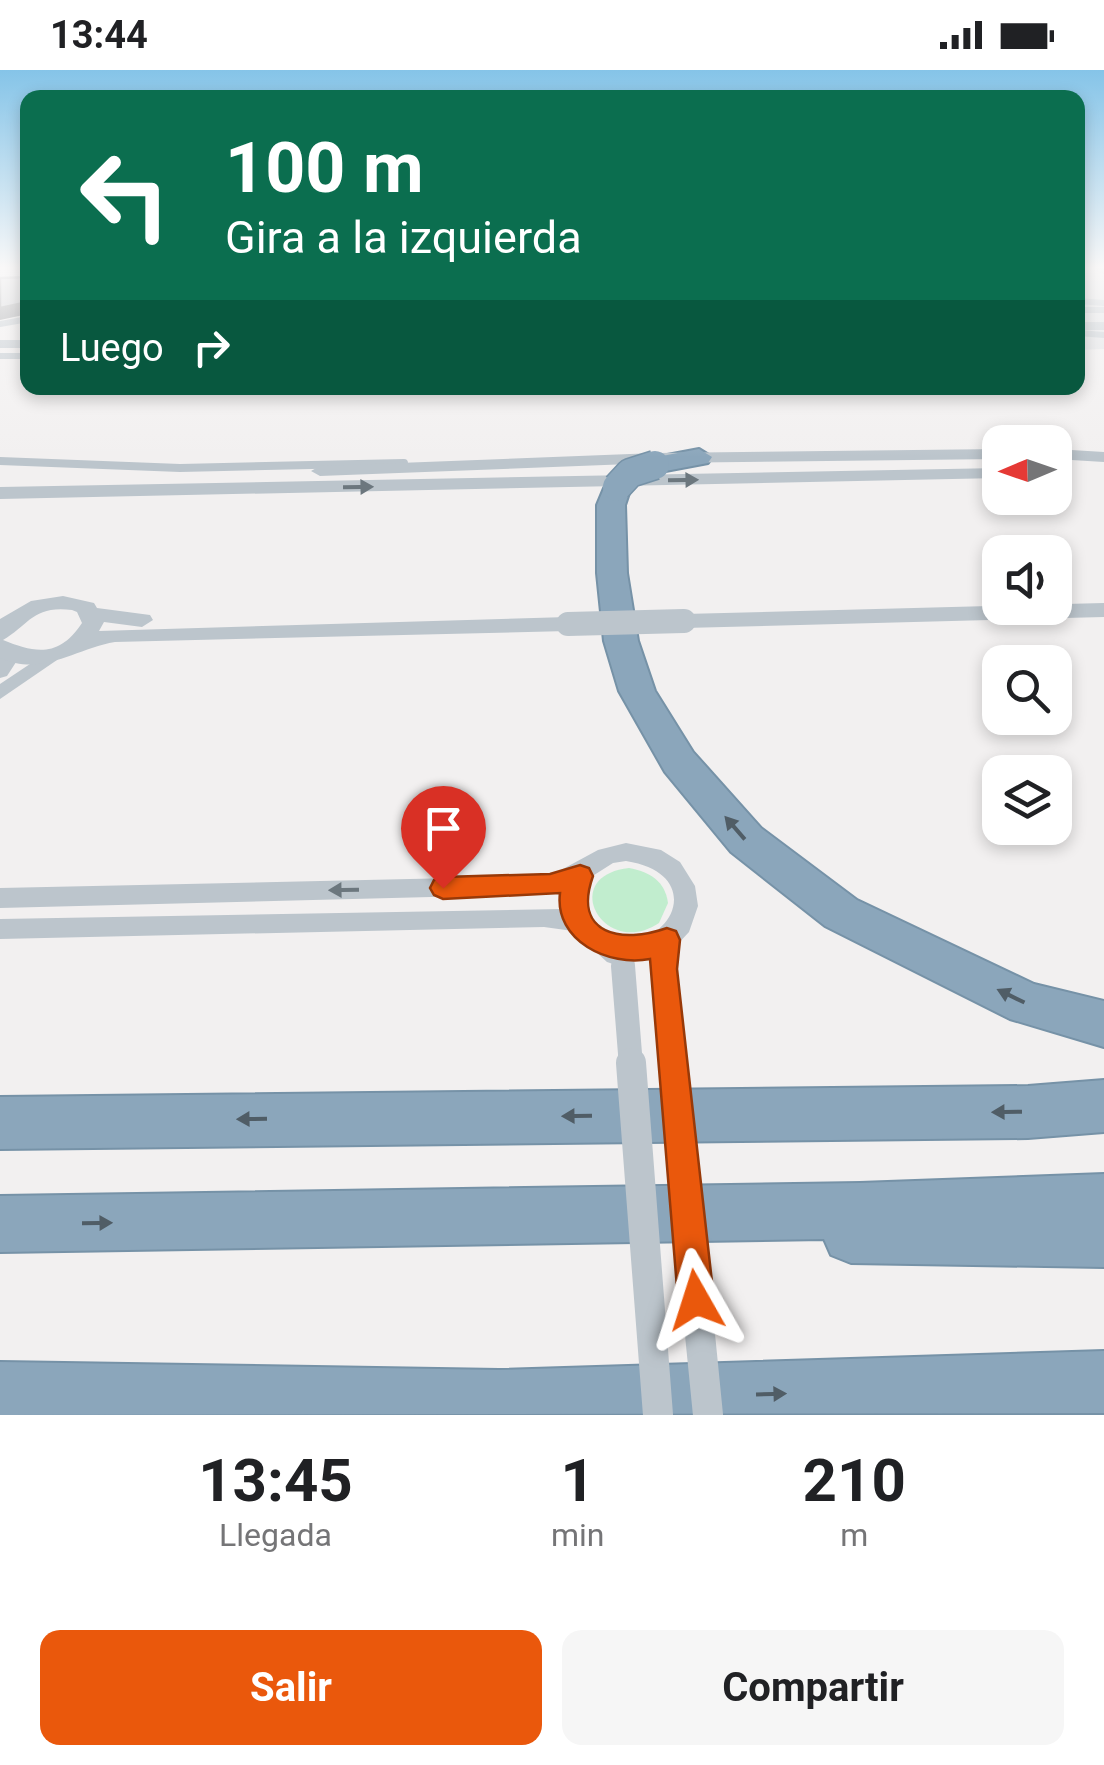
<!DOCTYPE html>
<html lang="es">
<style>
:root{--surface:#fff;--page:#f6f6f6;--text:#202124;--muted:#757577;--accent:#ea580c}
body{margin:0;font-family:Roboto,sans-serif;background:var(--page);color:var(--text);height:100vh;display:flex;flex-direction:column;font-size:38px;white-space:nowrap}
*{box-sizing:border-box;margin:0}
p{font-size:32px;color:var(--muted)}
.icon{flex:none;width:55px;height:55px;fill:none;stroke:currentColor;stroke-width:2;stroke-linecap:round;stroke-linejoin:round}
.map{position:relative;height:1345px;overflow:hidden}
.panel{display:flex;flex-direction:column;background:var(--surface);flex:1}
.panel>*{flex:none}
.hud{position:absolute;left:20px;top:20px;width:1065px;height:305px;border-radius:20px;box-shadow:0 5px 15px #0003;background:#0b6e4f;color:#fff;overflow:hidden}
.needle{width:65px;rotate:268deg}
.buttons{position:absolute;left:982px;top:355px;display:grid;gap:20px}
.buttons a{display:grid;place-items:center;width:90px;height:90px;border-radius:20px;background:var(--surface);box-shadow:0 5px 15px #0003;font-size:50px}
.pin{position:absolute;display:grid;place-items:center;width:85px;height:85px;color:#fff;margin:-102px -42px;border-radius:50% 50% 50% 0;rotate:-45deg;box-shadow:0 0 10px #0007}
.pin .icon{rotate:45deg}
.me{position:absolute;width:110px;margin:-55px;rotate:354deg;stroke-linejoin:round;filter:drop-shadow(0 0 8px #0008)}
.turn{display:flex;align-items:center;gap:35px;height:210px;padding:0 40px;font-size:45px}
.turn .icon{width:130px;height:130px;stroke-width:2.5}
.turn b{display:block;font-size:70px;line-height:85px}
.then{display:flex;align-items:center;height:95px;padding:0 40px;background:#0003;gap:20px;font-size:38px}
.eta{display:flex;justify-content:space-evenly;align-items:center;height:170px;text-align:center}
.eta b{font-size:60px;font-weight:700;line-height:70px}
.primary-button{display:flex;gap:20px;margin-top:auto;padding:20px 40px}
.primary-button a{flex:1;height:115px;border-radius:20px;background:var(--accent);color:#fff;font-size:40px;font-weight:700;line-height:115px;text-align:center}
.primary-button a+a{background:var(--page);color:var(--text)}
.status{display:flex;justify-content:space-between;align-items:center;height:70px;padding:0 50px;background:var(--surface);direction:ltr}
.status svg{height:28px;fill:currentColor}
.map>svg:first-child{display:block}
.airport{fill:#dfe1e4}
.green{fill:#c1edce}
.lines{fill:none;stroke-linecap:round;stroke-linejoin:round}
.motorway-casing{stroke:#7692a7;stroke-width:4}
.service-far1{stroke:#bcc5cc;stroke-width:6}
.service{stroke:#bcc5cc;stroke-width:8}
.minor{fill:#bcc5cc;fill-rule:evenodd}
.tertiary{fill:#bcc5cc;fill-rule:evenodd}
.motorway{fill:#8ba6bb;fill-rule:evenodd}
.motorway-bridge-casing{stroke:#7692a7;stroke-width:31;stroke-linecap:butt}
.minor-bridge-far1{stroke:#bcc5cc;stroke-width:24}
.minor-bridge{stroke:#bcc5cc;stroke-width:30}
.tertiary-bridge{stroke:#bcc5cc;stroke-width:24}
.motorway-bridge{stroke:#8ba6bb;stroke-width:28}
.shaded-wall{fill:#8b8e91}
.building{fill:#c7cbcf;stroke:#8b8e91;stroke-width:2.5}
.oneway{fill:#6c777e}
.oneway2{fill:#505d66}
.route{fill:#ea580c;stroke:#983908;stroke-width:2.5}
</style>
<div class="status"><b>13:44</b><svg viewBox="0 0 49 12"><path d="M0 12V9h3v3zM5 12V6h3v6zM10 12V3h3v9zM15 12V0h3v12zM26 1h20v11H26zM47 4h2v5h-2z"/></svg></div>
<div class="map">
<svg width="1104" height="1345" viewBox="0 0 1104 1345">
<rect width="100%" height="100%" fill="#f2f0f0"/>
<polygon class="airport" points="1078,199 1104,199 1104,279 1078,280"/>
<path class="green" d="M629,798c21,4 36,13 39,35l-9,20c-55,37 -102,-47 -30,-55z"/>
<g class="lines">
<defs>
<g id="motorway">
<polygon points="699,379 712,387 708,393 655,403 642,395 646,389"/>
<polygon points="617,409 631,417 625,435 627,503 638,571 655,621 693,682 761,758 857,830 1034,914 1104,931 1104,977 1010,949 825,856 731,782 665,702 619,621 604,571 597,503 597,435 607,411"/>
<polygon points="1104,1010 1104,1062 1028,1068 0,1079 0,1027 1028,1016"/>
<polygon points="1104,1104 1104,1197 851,1193 831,1185 824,1169 0,1182 0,1126 860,1113"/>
<polygon points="1104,1281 1104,1343 0,1345 0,1292 499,1300"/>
</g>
</defs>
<use href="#motorway" class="motorway-casing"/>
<g class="service-far1">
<polyline points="1099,199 1104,201"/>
<polyline points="1078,231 1104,233"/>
<polyline points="1078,240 1104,240"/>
<polyline points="0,254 28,249"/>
<polyline points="1078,263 1104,265"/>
<polyline points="0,286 28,286"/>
</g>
<polyline class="service" points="0,391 180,398 404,393"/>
<g class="minor">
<polygon points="11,580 20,586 7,606 0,608 0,588"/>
<polygon points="51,580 57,582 60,586 57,590 0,629 0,614"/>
<path d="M626,773l35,7 19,12 15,24 3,20 -9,26 -14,15 -33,11 -15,-1 -11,8 -9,-3 -34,-31 -29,-4 -544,12v-20l562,-10 1,-18 -13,3 -550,14v-20l550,-12 48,-26zM626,791c95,15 29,113 -27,64 -17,-15 -15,-28 -8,-48l22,-14z"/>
</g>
<g class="tertiary">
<rect x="1078" y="252" width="26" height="8"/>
<rect x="0" y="270" width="28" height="8"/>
<polygon points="1000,379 1000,389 656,393 320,406 311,401 320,396 656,383"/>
<polygon points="1055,379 1104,382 1104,392 1055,389"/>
<polygon points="1000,398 1000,408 0,429 0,417"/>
<path d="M63,526l31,7 3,5 53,7 3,5 -11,7 -38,-5 -5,9 469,-14 11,7 -11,7 -453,11c-41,7 -72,35 -115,16v-39l31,-18zM72,540l5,2 5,11c-23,35 -47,30 -79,17 26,-15 30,-35 69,-30z"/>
<polygon points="1104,533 1104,547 684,558 673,551 684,544"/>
</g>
<use href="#motorway" class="motorway"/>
<defs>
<polyline id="motorway-bridge" points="617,417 630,403 655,395"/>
</defs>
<use href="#motorway-bridge" class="motorway-bridge-casing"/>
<g class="minor-bridge-far1">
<polyline points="663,893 673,996"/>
<polyline points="623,896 631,996"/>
</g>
<g class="minor-bridge">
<polyline points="631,993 658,1345"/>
<polyline points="673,993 708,1345"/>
</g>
<polyline class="tertiary-bridge" points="568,554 684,551"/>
<use href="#motorway-bridge" class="motorway-bridge"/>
</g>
<polygon class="shaded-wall" points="28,232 28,244 0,250 0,238"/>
<polygon class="building" points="28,207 28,232 0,238 0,208"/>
<defs><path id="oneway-solid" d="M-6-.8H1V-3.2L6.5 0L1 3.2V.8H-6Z" transform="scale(2.5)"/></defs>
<g class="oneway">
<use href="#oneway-solid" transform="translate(683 410) rotate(-1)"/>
<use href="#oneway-solid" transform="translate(358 417) rotate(-1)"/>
<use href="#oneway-solid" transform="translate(344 820) rotate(179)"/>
</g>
<g class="oneway2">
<use href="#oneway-solid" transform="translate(735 758) rotate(-131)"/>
<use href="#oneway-solid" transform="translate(1011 926) rotate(-154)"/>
<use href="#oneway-solid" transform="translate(1007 1042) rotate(179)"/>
<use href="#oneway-solid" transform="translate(577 1046) rotate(179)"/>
<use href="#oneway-solid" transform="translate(252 1049) rotate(179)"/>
<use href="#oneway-solid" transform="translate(97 1153) rotate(-1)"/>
<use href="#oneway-solid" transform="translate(771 1324) rotate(-2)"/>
</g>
<linearGradient id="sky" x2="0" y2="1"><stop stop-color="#85c4e8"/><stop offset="0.51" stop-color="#f9f8f8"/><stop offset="1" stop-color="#f9f8f8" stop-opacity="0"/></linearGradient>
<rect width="1104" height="387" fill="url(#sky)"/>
<path class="route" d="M580,795l9,3 4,8c-21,59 29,68 74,52l9,3 4,9 -3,29 37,331 -5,12 -13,5 -12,-5 -6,-12 -28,-341c-41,8 -96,-18 -90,-66l-117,6 -9,-4 -4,-7 4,-8 9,-3 107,-3z"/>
</svg>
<div class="buttons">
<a><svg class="needle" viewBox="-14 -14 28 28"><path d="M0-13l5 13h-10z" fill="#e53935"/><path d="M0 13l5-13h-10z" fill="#757577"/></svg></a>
<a><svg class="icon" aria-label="sound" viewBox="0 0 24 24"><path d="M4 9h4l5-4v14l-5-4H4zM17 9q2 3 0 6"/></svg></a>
<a><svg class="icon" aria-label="search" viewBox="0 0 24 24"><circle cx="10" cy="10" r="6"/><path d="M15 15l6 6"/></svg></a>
<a><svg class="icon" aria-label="layers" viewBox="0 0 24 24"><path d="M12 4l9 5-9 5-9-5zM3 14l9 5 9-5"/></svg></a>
</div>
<div class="pin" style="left:443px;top:818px;background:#d93025"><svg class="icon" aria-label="arrive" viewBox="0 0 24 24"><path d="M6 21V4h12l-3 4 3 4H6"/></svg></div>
<svg class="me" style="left:696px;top:1230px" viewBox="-20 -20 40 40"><path d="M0-17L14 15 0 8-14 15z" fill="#ea580c" stroke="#fff" stroke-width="4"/></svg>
<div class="hud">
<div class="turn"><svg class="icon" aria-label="left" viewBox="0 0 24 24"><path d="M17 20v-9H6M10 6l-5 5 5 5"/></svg><div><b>100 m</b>Gira a la izquierda</div></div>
<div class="then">Luego<svg class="icon" aria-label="right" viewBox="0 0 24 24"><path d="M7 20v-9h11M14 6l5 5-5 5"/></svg></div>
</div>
</div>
<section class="panel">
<div class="eta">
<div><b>13:45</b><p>Llegada</p></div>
<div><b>1</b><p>min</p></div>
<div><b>210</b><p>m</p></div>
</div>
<div class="primary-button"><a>Salir</a><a>Compartir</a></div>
</section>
